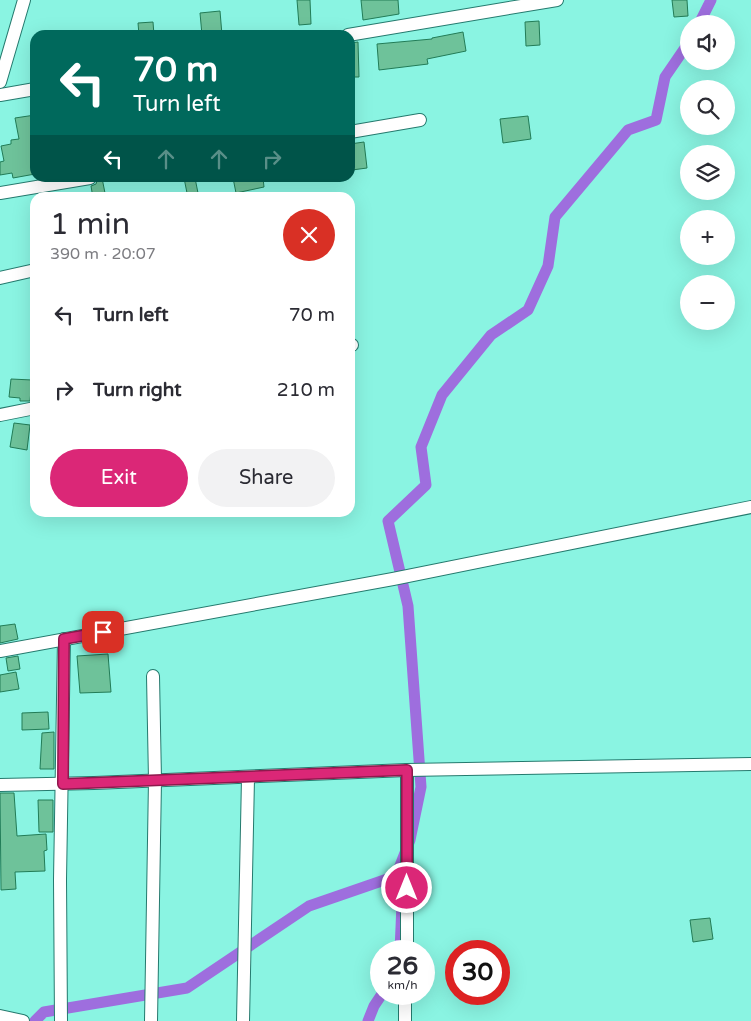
<!DOCTYPE html>
<meta charset="utf-8">
<style>
:root{--surface:#fff;--page:#f2f2f3;--text:#2b2b33;--muted:#7c7c81;--accent:#db2777}
body{margin:0;font-family:"Varela Round",sans-serif;background:var(--page);color:var(--text);height:100vh;display:flex;flex-direction:column;font-size:19px;white-space:nowrap}
*{box-sizing:border-box;margin:0}
p{font-size:16px;color:var(--muted)}
.icon{flex:none;width:28px;height:28px;fill:none;stroke:currentColor;stroke-width:2;stroke-linecap:round;stroke-linejoin:round}
.map{position:relative;flex:1;overflow:hidden}
.details{position:absolute;left:30px;top:192px;width:325px;height:325px;display:flex;flex-direction:column;background:var(--surface);border-radius:15px;box-shadow:0 5px 20px #0002}
.details>*{flex:none}
.hud{position:absolute;left:30px;top:30px;width:325px;height:152px;border-radius:15px;box-shadow:0 5px 20px #0002;background:#00695c;color:#fff;overflow:hidden}
.controls{position:absolute;left:680px;top:15px;display:grid;gap:10px}
.controls a{display:grid;place-items:center;width:55px;height:55px;border-radius:50%;background:var(--surface);box-shadow:0 5px 20px #0002;font-size:25px}
.speed{position:absolute;left:370px;top:940px;display:flex;gap:10px;font-size:25px;font-weight:700;text-align:center}
.speed>*{display:grid;place-content:center;width:65px;height:65px;border-radius:50%;background:var(--surface);box-shadow:0 5px 20px #0002;line-height:1}
.speed small{font-size:12px;font-weight:400}
.speed .limit{border:8px solid #d22;background:#fff;color:#111}
.pin{position:absolute;display:grid;place-items:center;width:42px;height:42px;color:#fff;margin:-21px;border-radius:10px;box-shadow:0 2px 8px #0006}
.me{position:absolute;width:55px;margin:-28px;rotate:0deg;stroke-linejoin:round;filter:drop-shadow(0 0 4px #0008)}
.turn{display:flex;align-items:center;gap:18px;height:105px;padding:0 20px;font-size:22px}
.turn .icon{width:65px;height:65px;stroke-width:2.5}
.turn b{display:block;font-size:35px;line-height:42px}
.lanes{display:flex;align-items:center;height:48px;padding:0 20px;background:#0003;justify-content:center;gap:25px;direction:ltr}
.lanes .off{opacity:.35}
.round{display:grid;place-items:center;flex:none;width:52px;height:52px;border-radius:26px;background:var(--page)}
.summary{display:flex;align-items:center;justify-content:space-between;height:85px;padding:0 20px}
h1{font-size:30px;font-weight:600;line-height:38px}
.primary-button{display:flex;gap:10px;margin-top:auto;padding:10px 20px}
.primary-button a{flex:1;height:58px;border-radius:30px;background:var(--accent);color:#fff;font-size:20px;font-weight:600;line-height:58px;text-align:center}
.primary-button a+a{background:var(--page);color:var(--text)}
ul{padding:0;list-style:none}
li{display:flex;align-items:center;gap:15px;height:75px;padding:0 20px}
li div{flex:1}
li b{display:block;font-size:19px}
li em{font-style:normal}
.map>svg:first-child{display:block}
.lines{fill:none;stroke-linecap:round;stroke-linejoin:round}
.canal{stroke:#9e6ede;stroke-width:11}
.building{fill:#6ec29a;stroke:#227c57}
.street-casing{stroke:#257a6e;stroke-width:14}
.street{stroke:#fff;stroke-width:12}
.route-casing{stroke:#8e194d;stroke-width:12}
.route{stroke:#db2777;stroke-width:9}
</style>
<div class="map">
<svg width="751" height="1021" viewBox="0 0 751 1021">
<rect width="100%" height="100%" fill="#8af4e2"/>
<g class="lines">
<g class="canal">
<polyline points="699,24 711,0"/>
<polyline points="400,951 402,904 396,876 410,840 421,787 408,606 388,521 426,485 421,447 442,395 491,335 528,310 548,266 555,217 628,130 656,120 665,77 689,42"/>
<polyline points="35,1021 44,1012 187,988 309,906 396,876"/>
<polyline points="368,1021 374,1006 382,994"/>
</g>
</g>
<g class="building">
<polygon points="297,0 310,0 311,24 299,25"/>
<polygon points="361,0 398,0 399,14 363,20"/>
<polygon points="672,0 687,0 688,16 674,17"/>
<polygon points="220,11 222,35 202,35 200,13"/>
<polygon points="539,21 540,45 526,46 525,22"/>
<polygon points="153,22 154,35 139,35 138,23"/>
<polygon points="463,32 466,51 427,59 428,64 379,70 377,44 432,39 432,38"/>
<polygon points="358,42 359,77 350,77 350,43"/>
<polygon points="35,115 35,133 31,134 35,158 35,174 13,178 12,173 0,175 0,162 4,161 1,146 11,144 11,140 19,139 15,118"/>
<polygon points="528,116 531,139 503,143 500,119"/>
<polygon points="364,142 367,168 352,170 350,144"/>
<polygon points="98,178 102,178 106,198 93,198 91,186 96,184"/>
<polygon points="184,178 195,178 199,198 188,198"/>
<polygon points="233,178 263,178 264,187 236,193"/>
<polygon points="11,379 32,380 30,401 20,401 20,398 9,397"/>
<polygon points="14,423 30,425 27,450 10,447"/>
<polygon points="15,624 18,639 0,643 0,626"/>
<polygon points="108,654 111,692 80,693 77,656"/>
<polygon points="18,656 20,669 8,671 6,658"/>
<polygon points="16,672 19,689 0,692 0,675"/>
<polygon points="48,712 49,729 22,730 22,713"/>
<polygon points="54,732 54,769 40,769 42,733"/>
<polygon points="0,793 14,793 17,836 46,834 47,850 44,851 45,871 15,872 16,889 1,890"/>
<polygon points="38,800 53,800 53,832 39,832"/>
<polygon points="710,918 713,939 693,942 690,920"/>
</g>
<g class="lines">
<defs>
<g id="street">
<polyline points="348,35 557,0"/>
<polyline points="0,82 24,0"/>
<polyline points="0,95 35,89"/>
<polyline points="350,132 420,120"/>
<polyline points="0,193 90,178"/>
<polyline points="0,278 35,270"/>
<polyline points="350,345 352,345"/>
<polyline points="0,415 35,408"/>
<polyline points="0,651 393,579 751,507"/>
<polyline points="0,785 94,783 407,770 751,764"/>
<polyline points="407,951 407,770"/>
<polyline points="0,1016 23,1021"/>
<polyline points="61,1021 60,880 64,639"/>
<polyline points="151,1021 155,780 153,676"/>
<polyline points="243,1021 248,778"/>
<polyline points="405,1021 405,994"/>
</g>
</defs>
<use href="#street" class="street-casing"/>
<use href="#street" class="street"/>
</g>
<g class="lines">
<defs>
<polyline id="route" points="103,632 64,639 63,784 407,770 407,888"/>
</defs>
<use href="#route" class="route-casing"/>
<use href="#route" class="route"/>
</g>
</svg>
<div class="controls">
<a><svg class="icon" aria-label="sound" viewBox="0 0 24 24"><path d="M4 9h4l5-4v14l-5-4H4zM17 9q2 3 0 6"/></svg></a>
<a><svg class="icon" aria-label="search" viewBox="0 0 24 24"><circle cx="10" cy="10" r="6"/><path d="M15 15l6 6"/></svg></a>
<a><svg class="icon" aria-label="layers" viewBox="0 0 24 24"><path d="M12 4l9 5-9 5-9-5zM3 14l9 5 9-5"/></svg></a>
<a>+</a>
<a>−</a>
</div>
<div class="speed"><div>26<small>km/h</small></div><div class="limit">30</div></div>
<div class="pin" style="left:103px;top:632px;background:#d93025"><svg class="icon" aria-label="arrive" viewBox="0 0 24 24"><path d="M6 21V4h12l-3 4 3 4H6"/></svg></div>
<svg class="me" style="left:407px;top:888px" viewBox="-20 -20 40 40"><circle r="17" fill="#db2777" stroke="#fff" stroke-width="3"/><path d="M0-11L8 9 0 5-8 9z" fill="#fff"/></svg>
<div class="hud">
<div class="turn"><svg class="icon" aria-label="left" viewBox="0 0 24 24"><path d="M17 20v-9H6M10 6l-5 5 5 5"/></svg><div><b>70 m</b>Turn left</div></div>
<div class="lanes"><svg class="icon" aria-label="left" viewBox="0 0 24 24"><path d="M17 20v-9H6M10 6l-5 5 5 5"/></svg><svg class="icon off" aria-label="ahead" viewBox="0 0 24 24"><path d="M12 20V5M6 11l6-6 6 6"/></svg><svg class="icon off" aria-label="ahead" viewBox="0 0 24 24"><path d="M12 20V5M6 11l6-6 6 6"/></svg><svg class="icon off" aria-label="right" viewBox="0 0 24 24"><path d="M7 20v-9h11M14 6l5 5-5 5"/></svg></div>
</div>
<section class="details">
<div class="summary"><div><h1>1 min</h1><p>390 m · 20:07</p></div><a class="round" style="background:#d93025;color:#fff"><svg class="icon" aria-label="close" viewBox="0 0 24 24"><path d="M6 6l12 12M18 6L6 18"/></svg></a></div>
<ul>
<li><svg class="icon" aria-label="left" viewBox="0 0 24 24"><path d="M17 20v-9H6M10 6l-5 5 5 5"/></svg><div><b>Turn left</b></div><em>70 m</em></li>
<li><svg class="icon" aria-label="right" viewBox="0 0 24 24"><path d="M7 20v-9h11M14 6l5 5-5 5"/></svg><div><b>Turn right</b></div><em>210 m</em></li>
</ul>
<div class="primary-button"><a>Exit</a><a>Share</a></div>
</section>
</div>
